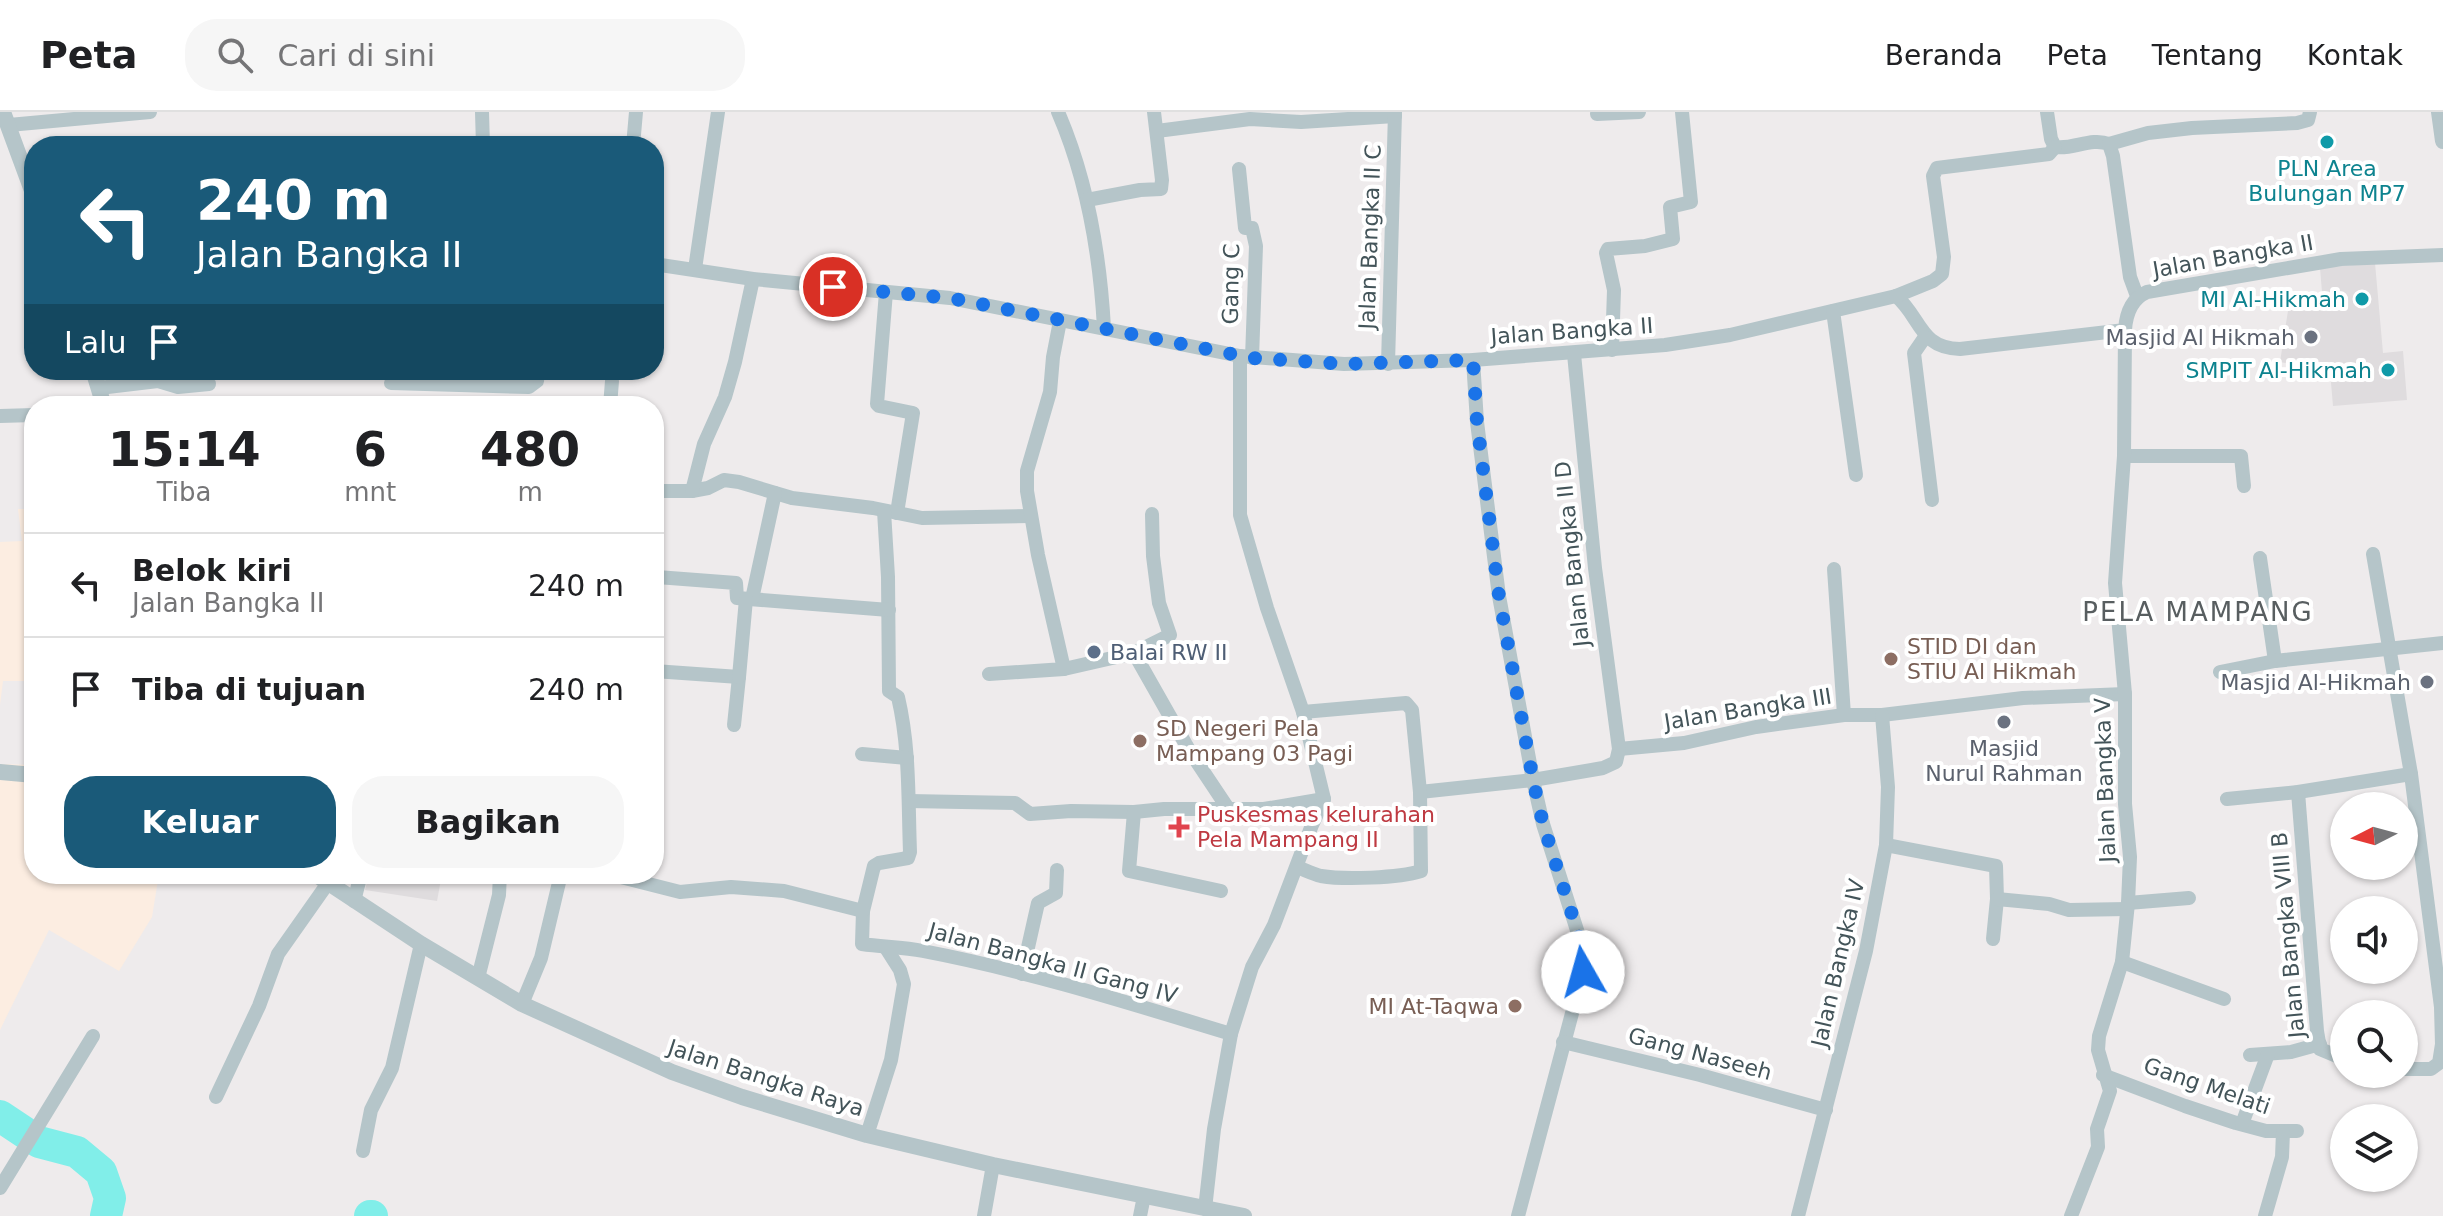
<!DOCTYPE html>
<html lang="id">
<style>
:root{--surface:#fff;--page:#f6f6f6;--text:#202124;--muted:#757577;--line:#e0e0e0;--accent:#1a5a79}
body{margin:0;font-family:"DejaVu Sans",sans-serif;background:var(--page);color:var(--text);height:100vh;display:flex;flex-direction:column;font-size:30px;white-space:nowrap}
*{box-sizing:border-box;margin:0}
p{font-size:26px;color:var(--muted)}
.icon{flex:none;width:44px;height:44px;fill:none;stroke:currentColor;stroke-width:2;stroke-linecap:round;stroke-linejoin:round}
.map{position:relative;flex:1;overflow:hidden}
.drawer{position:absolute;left:24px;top:284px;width:640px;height:488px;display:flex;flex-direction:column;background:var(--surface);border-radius:32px;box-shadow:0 2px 6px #0004}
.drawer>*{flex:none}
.hud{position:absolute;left:24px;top:24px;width:640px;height:244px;border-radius:32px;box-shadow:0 2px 6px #0004;background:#1a5a79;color:#fff;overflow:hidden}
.needle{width:52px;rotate:264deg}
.fabs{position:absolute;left:2330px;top:680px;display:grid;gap:16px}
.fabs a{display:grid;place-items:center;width:88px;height:88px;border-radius:50%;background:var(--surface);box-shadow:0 2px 6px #0004;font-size:40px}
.pin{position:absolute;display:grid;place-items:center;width:68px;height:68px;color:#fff;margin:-34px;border:4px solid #fff;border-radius:50%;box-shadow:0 2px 8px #0007}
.me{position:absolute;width:88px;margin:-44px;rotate:353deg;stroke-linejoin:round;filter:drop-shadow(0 0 6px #0008)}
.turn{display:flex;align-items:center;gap:28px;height:168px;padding:0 40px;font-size:36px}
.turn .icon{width:104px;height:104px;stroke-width:2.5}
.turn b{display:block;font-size:56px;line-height:68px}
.then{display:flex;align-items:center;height:76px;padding:0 40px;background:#0003;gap:16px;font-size:30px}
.eta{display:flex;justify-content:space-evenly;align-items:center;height:136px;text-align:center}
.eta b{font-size:48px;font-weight:700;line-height:56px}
.cta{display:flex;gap:16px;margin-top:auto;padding:16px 40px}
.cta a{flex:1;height:92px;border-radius:32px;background:var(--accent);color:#fff;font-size:32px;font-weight:700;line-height:92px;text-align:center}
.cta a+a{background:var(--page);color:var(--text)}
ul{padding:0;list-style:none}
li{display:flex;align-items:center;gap:24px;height:104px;padding:0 40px;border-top:2px solid var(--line)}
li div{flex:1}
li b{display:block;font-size:30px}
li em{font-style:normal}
header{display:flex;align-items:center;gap:48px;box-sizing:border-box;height:112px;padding:0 40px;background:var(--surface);border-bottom:2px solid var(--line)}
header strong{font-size:38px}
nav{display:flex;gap:44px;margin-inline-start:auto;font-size:28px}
.search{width:560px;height:72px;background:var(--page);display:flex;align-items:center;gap:20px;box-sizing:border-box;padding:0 28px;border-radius:32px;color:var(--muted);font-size:30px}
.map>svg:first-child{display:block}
.commercial{fill:#fcede1}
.education{fill:#dfdcde}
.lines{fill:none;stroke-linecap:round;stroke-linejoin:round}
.river{stroke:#81eee9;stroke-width:32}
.minor{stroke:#b5c5c9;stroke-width:14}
.tertiary{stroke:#b5c5c9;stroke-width:16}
.route{stroke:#1a73e8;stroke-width:14;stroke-dasharray:0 25.2}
.culture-dot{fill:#0f9aa8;stroke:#fff;stroke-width:3}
.worship-dot{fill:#6b7280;stroke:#fff;stroke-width:3}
.service-dot{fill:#5c6f8a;stroke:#fff;stroke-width:3}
.education-dot{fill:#8d6e63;stroke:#fff;stroke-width:3}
.health-dot{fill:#e0444e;stroke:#fff;stroke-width:3}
.labels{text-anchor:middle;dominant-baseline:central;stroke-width:8;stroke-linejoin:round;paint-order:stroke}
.culture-label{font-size:22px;fill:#0d838f;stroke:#fff;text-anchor:end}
.street-label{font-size:22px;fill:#435459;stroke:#fff}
.worship-label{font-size:22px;fill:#5b616d;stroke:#fff;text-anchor:end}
.education-label{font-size:22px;fill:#785e54;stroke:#fff;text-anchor:start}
.service-label{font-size:22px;fill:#4e5e75;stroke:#fff;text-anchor:start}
.health-label{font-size:22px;fill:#be3a42;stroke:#fff;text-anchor:start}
.quarter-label{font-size:26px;letter-spacing:2px;fill:#585e60;stroke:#fff}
</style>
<header>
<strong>Peta</strong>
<div class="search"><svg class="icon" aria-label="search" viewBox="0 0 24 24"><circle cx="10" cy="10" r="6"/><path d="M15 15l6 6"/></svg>Cari di sini</div>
<nav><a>Beranda</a><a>Peta</a><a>Tentang</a><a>Kontak</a></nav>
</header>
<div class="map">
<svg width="2443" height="1104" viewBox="0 0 2443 1104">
<rect width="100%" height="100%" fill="#eeebec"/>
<g class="commercial">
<polygon points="18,397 34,397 34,569 3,569 0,593 0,430 22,429"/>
<polygon points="0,652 34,653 34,762 159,762 152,805 119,859 49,818 0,918"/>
</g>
<g class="education">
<polygon points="2375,151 2383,241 2403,239 2407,288 2333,294 2330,259 2280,250 2290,186 2323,192 2320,156"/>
<polygon points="369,762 442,762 437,789 365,778"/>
</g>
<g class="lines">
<g class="river">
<polyline points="0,1004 39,1030 77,1040 101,1060 110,1086 106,1104"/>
<polyline points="370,1104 372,1104"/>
</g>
<g class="minor">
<polyline points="482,0 483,34"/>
<path d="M1058,0c29,67 42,143 46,216"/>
<path d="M2047,0l4,27 4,8c18,3 36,-10 54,-3l4,12 17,121 7,19"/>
<polyline points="1597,2 1639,0"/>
<polyline points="9,13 150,0"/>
<polyline points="1157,19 1250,7 1301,10 1395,4"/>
<polyline points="2109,32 2148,21 2192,16 2297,11 2308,8 2310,0"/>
<polyline points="633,34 636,0"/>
<polyline points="1239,57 1245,116 1252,116 1256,134 1252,246"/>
<polyline points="1087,88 1140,78 1161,77 1162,68 1154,0"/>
<path d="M654,152l99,15 197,19 290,58 104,8 129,-4 192,-15 65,-10 166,-39c25,21 23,52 64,53l165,-19c1,-16 6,-31 22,-38l194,-33 102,-4"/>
<polyline points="695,157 718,0"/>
<polyline points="886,180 877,292 879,294 913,301 897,401"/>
<polyline points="1896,184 1933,169 1942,162 1944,145 1933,64 1937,56 2049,42 2055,35"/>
<polyline points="1833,199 1856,363"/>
<polyline points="1925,225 1914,241 1932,388"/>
<polyline points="1612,238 1614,178 1606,141 1608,137 1645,134 1673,127 1670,95 1691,90 1682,0"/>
<polyline points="1473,248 1477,310 1499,484 1533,668 1543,712 1584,840 1583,860 1518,1104"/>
<polyline points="1388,252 1395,0"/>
<polyline points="391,271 529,275 537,269 538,258"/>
<polyline points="99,276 158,269 178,275 209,272"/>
<polyline points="610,294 612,269"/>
<polyline points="0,304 34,303"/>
<polyline points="2124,344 2241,344 2244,374"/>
<polyline points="654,379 692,379 708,376 724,368 739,370 792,386 873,396 922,406 1030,404"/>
<polyline points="692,379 704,332 725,285 735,250 753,167"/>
<path d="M884,399l4,66 1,114 9,6c12,51 10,103 12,155l-2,6 -29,5 -5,3 -11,45 -1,33c20,3 41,3 61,7 105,20 206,52 308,83"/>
<polyline points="2373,442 2411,662 2441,895 2442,932 2439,951 2431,957 2404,957"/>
<polyline points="2260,446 2275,549"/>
<polyline points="1834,457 1844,603"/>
<polyline points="654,483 657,465 736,471 737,486 889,498"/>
<polyline points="752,487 775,381"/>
<polyline points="1134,541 1189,638 1229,698"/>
<polyline points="1064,557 1134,541 1170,523 1159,491 1153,444 1152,402"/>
<polyline points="654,559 739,565 734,613"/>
<polyline points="2220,560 2275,549 2443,531"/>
<polyline points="989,562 1064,557 1038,443 1027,379 1027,359 1050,280 1053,245 1060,209"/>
<polyline points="739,565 746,487"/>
<polyline points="1619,637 1684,631 1756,615 1844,603 1882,603 2023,586 2125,582"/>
<polyline points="862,642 907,646"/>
<polyline points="1420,680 1533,668 1603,656 1616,650 1619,637 1595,456 1574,242"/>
<polyline points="2298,680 2317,919 2320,937 2344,947"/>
<polyline points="2227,687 2298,680 2411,662"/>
<polyline points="909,689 1015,691 1030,702 1071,699 1134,700 1164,697 1264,697 1324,687"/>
<polyline points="1134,700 1129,759 1221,779"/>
<polyline points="1886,733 1996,754 1997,787 1993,827"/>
<path d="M1297,755c8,3 16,7 24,9 23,4 78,2 100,-5l-1,-79 -8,-82 -6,-7 -103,9"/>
<polyline points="609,762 680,780 731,775 784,779 863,799"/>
<polyline points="1997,787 2049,792 2069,798 2127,797"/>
<polyline points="354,789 361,762"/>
<polyline points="2128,791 2189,786"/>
<polyline points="2122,850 2224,887"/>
<polyline points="1022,862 1038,791 1056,781 1057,758"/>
<polyline points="478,866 499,783 500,762"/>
<polyline points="522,892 541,846 561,762"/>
<polyline points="1563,930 1700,963 1826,998"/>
<polyline points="2250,943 2291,940 2320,932"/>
<polyline points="2103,963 2185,994 2236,1011 2266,1019 2297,1019"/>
<polyline points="216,985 259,894 278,842 328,771"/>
<polyline points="2242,1012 2268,942"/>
<polyline points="867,1023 891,948 904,872 900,858 886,836"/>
<polyline points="363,1039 371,998 392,956 421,832"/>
<polyline points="0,1076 93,924"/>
<polyline points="1205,1097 1214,1017 1231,922 1252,855 1274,813 1312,713 1324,687 1303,600 1267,496 1240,403 1240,244"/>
<polyline points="984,1104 993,1053"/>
<polyline points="1140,1104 1144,1084"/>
<polyline points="1798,1104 1866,839 1886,733 1888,675 1882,603"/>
<polyline points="2071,1104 2098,1035 2097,1017 2110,979 2098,938 2099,924 2122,850 2128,791 2130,745 2125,692 2125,582 2115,471 2124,344 2125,218"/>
<polyline points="2265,1104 2282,1045 2283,1020"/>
</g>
<g class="tertiary">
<polyline points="3,0 34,84"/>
<polyline points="2439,0 2443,29"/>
<polyline points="93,258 104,294"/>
<polyline points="0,660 34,663"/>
<polyline points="315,762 421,832 522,892 672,960 742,985 867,1023 993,1053 1244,1104"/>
</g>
</g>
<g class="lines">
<polyline class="route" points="833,175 950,186 1252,246 1344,252 1473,248 1477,310 1499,484 1533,668 1543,712 1584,840 1583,860"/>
</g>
<g class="culture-dot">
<circle cx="2327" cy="30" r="8"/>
<circle cx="2362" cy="187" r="8"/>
<circle cx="2388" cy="258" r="8"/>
</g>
<g class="worship-dot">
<circle cx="2311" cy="225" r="8"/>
<circle cx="2427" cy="570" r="8"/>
<circle cx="2004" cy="610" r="8"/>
</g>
<circle class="service-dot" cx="1094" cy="540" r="8"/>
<g class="education-dot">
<circle cx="1891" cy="547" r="8"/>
<circle cx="1140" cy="629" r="8"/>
<circle cx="1515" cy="894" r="8"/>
</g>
<path class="health-dot" d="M1175 703h8v8h8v8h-8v8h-8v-8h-8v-8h8z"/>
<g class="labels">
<g class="culture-label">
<text x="2327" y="56" text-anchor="middle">PLN Area<tspan x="2327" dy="25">Bulungan MP7</tspan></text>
<text x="2346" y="187">MI Al-Hikmah</text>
<text x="2372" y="258">SMPIT Al-Hikmah</text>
</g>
<g class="street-label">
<text transform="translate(1370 125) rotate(-88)">Jalan Bangka II C</text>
<text transform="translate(2233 144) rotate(-10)">Jalan Bangka II</text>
<text transform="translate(1231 172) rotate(-89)">Gang C</text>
<text transform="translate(1572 219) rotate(-4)">Jalan Bangka II</text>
<text transform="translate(1572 442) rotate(-96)">Jalan Bangka II D</text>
<text transform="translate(1748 597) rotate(-9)">Jalan Bangka III</text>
<text transform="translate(2105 668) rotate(-92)">Jalan Bangka V</text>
<text transform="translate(2288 823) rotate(-95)">Jalan Bangka VIII B</text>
<text transform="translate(1053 851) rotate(15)">Jalan Bangka II Gang IV</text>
<text transform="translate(1838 851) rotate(-77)">Jalan Bangka IV</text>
<text transform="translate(1700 942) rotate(15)">Gang Naseeh</text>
<text transform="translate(766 966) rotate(18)">Jalan Bangka Raya</text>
<text transform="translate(2207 974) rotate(19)">Gang Melati</text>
</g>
<g class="worship-label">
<text x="2295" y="225">Masjid Al Hikmah</text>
<text x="2411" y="570">Masjid Al-Hikmah</text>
<text x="2004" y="636" text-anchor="middle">Masjid<tspan x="2004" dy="25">Nurul Rahman</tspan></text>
</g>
<g class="education-label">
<text x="1907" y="534">STID DI dan<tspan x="1907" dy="25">STIU Al Hikmah</tspan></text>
<text x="1156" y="616">SD Negeri Pela<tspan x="1156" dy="25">Mampang 03 Pagi</tspan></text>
<text x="1499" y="894" text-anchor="end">MI At-Taqwa</text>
</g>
<g class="service-label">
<text x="1110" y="540">Balai RW II</text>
</g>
<g class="health-label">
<text x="1197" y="702">Puskesmas kelurahan<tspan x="1197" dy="25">Pela Mampang II</tspan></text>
</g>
<g class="quarter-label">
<text x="2198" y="500">PELA MAMPANG</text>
</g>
</g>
</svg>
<div class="fabs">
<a><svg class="needle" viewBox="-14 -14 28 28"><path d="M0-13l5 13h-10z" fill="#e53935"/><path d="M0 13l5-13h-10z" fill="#757577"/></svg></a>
<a><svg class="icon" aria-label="sound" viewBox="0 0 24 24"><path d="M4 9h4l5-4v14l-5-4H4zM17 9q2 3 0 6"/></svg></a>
<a><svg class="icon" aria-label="search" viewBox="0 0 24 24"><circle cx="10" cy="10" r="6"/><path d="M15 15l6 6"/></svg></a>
<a><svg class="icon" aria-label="layers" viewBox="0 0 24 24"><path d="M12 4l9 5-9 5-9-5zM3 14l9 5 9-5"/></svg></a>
</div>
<div class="pin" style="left:833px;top:175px;background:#d93025"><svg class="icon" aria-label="arrive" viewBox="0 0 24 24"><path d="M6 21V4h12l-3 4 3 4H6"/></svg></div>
<svg class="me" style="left:1583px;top:860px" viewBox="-20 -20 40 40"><circle r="19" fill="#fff"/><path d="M0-13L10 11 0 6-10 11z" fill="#1a73e8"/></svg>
<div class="hud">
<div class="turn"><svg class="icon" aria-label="left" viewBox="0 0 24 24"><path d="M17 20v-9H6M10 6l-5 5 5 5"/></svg><div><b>240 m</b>Jalan Bangka II</div></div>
<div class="then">Lalu<svg class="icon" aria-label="arrive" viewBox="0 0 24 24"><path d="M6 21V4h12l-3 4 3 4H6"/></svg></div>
</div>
<section class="drawer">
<div class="eta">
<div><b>15:14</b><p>Tiba</p></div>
<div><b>6</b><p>mnt</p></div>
<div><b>480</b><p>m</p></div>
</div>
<ul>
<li><svg class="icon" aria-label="left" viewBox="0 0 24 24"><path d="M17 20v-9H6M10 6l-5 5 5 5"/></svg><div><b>Belok kiri</b><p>Jalan Bangka II</p></div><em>240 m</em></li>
<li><svg class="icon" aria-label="arrive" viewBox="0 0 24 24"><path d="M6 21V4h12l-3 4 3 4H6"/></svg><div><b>Tiba di tujuan</b></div><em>240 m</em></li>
</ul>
<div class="cta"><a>Keluar</a><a>Bagikan</a></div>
</section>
</div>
